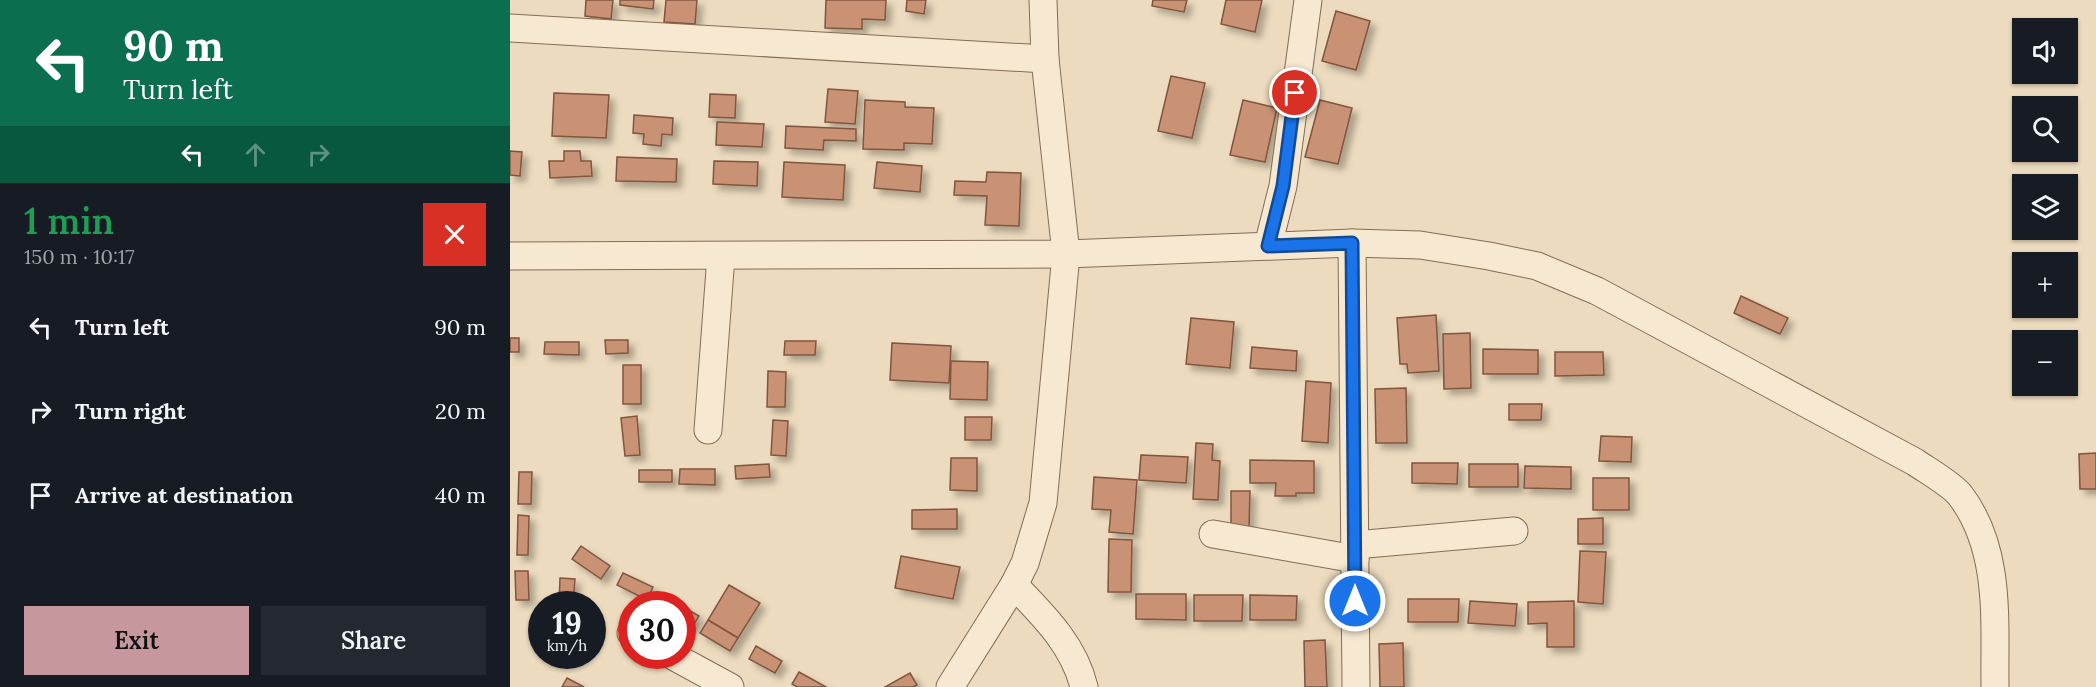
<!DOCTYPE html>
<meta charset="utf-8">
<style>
:root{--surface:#171b24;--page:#242831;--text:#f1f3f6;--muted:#9ea1a6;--accent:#c6989d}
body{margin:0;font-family:Lora,serif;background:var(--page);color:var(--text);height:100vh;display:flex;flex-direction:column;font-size:22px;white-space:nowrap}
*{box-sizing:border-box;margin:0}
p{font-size:20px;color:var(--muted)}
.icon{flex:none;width:33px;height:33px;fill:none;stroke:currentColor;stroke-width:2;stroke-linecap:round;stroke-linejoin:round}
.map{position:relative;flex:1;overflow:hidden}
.sheet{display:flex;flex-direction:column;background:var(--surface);width:510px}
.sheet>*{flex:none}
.top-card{background:#0b6e4f;color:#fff;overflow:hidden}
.buttons{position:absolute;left:1502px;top:18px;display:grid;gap:12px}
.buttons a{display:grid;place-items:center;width:66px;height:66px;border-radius:0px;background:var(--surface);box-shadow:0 2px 4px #0004;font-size:30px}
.speed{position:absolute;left:18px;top:591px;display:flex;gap:12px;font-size:30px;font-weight:700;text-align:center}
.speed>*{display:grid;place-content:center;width:78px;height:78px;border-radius:50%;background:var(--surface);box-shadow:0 2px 4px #0004;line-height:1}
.speed small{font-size:15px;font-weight:400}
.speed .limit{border:9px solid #d22;background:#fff;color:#111}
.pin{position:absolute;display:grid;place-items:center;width:51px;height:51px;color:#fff;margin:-26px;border:3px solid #fff;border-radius:50%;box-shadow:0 2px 6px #0007}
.me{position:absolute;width:66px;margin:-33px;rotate:0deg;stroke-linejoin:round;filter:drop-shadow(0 0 4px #0008)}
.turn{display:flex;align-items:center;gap:21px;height:126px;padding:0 24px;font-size:27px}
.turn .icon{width:78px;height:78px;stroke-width:2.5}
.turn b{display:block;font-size:42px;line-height:51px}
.lanes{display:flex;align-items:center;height:57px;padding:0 24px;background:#0003;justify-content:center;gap:30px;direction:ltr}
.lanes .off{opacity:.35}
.round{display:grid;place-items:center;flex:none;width:63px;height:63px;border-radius:0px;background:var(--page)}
.overview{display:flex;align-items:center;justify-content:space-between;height:102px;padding:0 24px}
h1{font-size:36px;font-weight:600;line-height:45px;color:#1e9e55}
.primary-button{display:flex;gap:12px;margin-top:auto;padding:12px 24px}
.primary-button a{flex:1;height:69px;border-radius:0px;background:var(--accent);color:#111;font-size:24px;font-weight:600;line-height:69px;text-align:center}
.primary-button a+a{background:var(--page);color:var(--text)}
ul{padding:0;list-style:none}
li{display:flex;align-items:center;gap:18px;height:84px;padding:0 24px}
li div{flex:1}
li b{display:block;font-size:22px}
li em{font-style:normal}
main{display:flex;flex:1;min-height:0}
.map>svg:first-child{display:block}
.building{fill:#c99275;stroke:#82543e;stroke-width:1.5;filter:url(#shadow)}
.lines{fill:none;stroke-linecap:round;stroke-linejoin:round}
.street-casing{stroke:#846c57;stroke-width:29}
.street{stroke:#f7e9d1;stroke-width:27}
.route-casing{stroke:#114b97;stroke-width:15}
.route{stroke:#1a73e8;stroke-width:10}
</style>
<main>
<section class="sheet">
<div class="top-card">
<div class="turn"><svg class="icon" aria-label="left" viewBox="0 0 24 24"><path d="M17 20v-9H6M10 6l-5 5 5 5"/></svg><div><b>90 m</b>Turn left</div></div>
<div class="lanes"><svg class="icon" aria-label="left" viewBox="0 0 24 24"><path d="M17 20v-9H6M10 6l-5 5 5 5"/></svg><svg class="icon off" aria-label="ahead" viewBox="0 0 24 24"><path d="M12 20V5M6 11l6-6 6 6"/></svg><svg class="icon off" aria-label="right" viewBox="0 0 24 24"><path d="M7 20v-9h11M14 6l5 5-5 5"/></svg></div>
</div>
<div class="overview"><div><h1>1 min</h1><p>150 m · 10:17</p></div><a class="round" style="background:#d93025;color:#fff"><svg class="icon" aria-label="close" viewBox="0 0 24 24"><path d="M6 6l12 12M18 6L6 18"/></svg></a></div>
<ul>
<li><svg class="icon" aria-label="left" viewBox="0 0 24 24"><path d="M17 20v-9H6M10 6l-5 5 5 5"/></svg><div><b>Turn left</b></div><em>90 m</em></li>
<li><svg class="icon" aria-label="right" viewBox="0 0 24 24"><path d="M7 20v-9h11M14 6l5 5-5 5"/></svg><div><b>Turn right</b></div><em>20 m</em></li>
<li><svg class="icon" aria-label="arrive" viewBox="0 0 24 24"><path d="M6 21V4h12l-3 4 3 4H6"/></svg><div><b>Arrive at destination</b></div><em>40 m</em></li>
</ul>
<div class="primary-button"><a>Exit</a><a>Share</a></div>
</section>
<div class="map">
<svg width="1586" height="687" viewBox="0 0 1586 687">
<defs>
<filter id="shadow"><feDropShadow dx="5.5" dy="5.5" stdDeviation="3" flood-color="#0004"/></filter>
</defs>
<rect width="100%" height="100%" fill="#ecdbbe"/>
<g class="building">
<polygon points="76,0 103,0 101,19 75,16"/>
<polygon points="110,0 144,0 143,9 110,5"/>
<polygon points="156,0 187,0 185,24 154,22"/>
<polygon points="316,0 376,0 375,20 352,19 352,29 315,28"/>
<polygon points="397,0 416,0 414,14 396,11"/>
<polygon points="643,0 677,0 674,12 642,6"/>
<polygon points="716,0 752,0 745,32 711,24"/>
<polygon points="826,11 860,21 846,70 812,61"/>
<polygon points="661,76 695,83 682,138 648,131"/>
<polygon points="318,89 348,91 345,124 315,122"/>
<polygon points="44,93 99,95 96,138 42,136"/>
<polygon points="200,94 226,95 225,118 199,117"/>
<polygon points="355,100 395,102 395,107 424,108 422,144 394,143 394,150 353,149"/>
<polygon points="733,100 767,108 755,162 720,155"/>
<polygon points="810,100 842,108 828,164 795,157"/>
<polygon points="124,115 163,118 162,135 152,134 151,146 133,144 134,134 123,133"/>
<polygon points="207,122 254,124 252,147 206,145"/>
<polygon points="276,126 346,129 346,141 314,140 313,150 275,148"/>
<polygon points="0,151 12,152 10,176 0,175"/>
<polygon points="54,151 70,151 71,161 81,161 82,176 40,178 39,161 54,161"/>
<polygon points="107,157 167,159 166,182 106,181"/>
<polygon points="204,161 248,162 247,186 203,184"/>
<polygon points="274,162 335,165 333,200 272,197"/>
<polygon points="367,162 412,166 410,192 364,188"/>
<polygon points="477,172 511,173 509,226 475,225 477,196 444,195 445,181 476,182"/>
<polygon points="1231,296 1278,318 1270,334 1224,313"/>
<polygon points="926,315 929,371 898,373 897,364 890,364 887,318"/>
<polygon points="681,318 724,322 720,368 676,364"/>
<polygon points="960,333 961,388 934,389 933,334"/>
<rect x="0" y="338" width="9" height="14"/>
<polygon points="95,340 118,340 118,353 96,354"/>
<polygon points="275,341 306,341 305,355 274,355"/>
<polygon points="35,342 69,342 69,355 34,354"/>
<polygon points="382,343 441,346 439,383 380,380"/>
<polygon points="742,347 787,351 786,371 740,368"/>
<polygon points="973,349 1028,350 1028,374 973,374"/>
<polygon points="1045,352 1093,352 1094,375 1045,376"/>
<polygon points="441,361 478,362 477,400 440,399"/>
<rect x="113" y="365" width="18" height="39"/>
<polygon points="258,371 276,372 275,407 257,407"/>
<polygon points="796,381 821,383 818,443 792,441"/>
<polygon points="896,388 897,443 866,443 865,389"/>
<polygon points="999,404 1032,404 1031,420 999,420"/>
<polygon points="127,416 130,455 115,456 111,418"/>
<polygon points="455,417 482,417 481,440 455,440"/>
<polygon points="263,420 278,421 276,456 261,455"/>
<polygon points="1091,436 1122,437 1121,462 1089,461"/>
<polygon points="686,443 703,444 702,460 710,461 708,500 683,499"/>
<polygon points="1586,453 1586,489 1570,489 1569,454"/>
<polygon points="631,455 678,457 676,483 629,480"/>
<polygon points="441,458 467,458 467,491 440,490"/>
<polygon points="740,460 804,461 804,493 786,493 786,496 765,496 766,483 740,483"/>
<polygon points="902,463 948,463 947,484 902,483"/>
<polygon points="259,464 260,477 226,479 225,466"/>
<rect x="959" y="464" width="49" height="23"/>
<polygon points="1015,466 1061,467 1061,489 1014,488"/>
<polygon points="170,469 205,469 205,485 169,484"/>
<rect x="129" y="470" width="33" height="12"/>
<polygon points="9,472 22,472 21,504 8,504"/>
<polygon points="584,477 627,480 623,534 599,532 601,510 582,509"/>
<rect x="1083" y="478" width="36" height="32"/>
<polygon points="721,491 740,491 739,527 721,527"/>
<polygon points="447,509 447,529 402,529 402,510"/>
<polygon points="8,515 19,516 18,555 7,555"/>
<polygon points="1093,518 1093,544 1068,544 1068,519"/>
<polygon points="599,539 622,540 621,592 598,592"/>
<polygon points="71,546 100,566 91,579 62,559"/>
<polygon points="1070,551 1096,552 1093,604 1068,602"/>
<polygon points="391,556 450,567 443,599 385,588"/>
<polygon points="5,571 18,571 19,600 6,600"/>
<polygon points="113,573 143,587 137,600 107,585"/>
<polygon points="50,578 65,579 63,604 49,604"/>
<polygon points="219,585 250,603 228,638 198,620"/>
<polygon points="626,594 676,594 676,620 626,619"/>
<polygon points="684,595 733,595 732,621 684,621"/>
<polygon points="740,595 787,596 786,620 740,620"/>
<polygon points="898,599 949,599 948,622 898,622"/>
<polygon points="960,601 1007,604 1005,626 958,623"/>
<polygon points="1064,601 1064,647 1037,647 1037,623 1018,624 1018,602"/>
<polygon points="172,606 189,616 181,629 172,624"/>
<polygon points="198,620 228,638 220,651 190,633"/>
<polygon points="815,640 817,687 795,687 794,641"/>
<polygon points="893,643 894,687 870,687 869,644"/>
<polygon points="246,646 272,661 265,673 239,659"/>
<polygon points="289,672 316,687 287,687 282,684"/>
<polygon points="400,673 407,685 403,687 375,687"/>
<polygon points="57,678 74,687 52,687"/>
</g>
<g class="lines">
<defs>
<g id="street">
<polyline points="0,28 535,59"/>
<polyline points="842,243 846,687"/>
<polyline points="758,246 773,186 798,0"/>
<path d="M0,256l556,-2 286,-11 68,2 69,11 48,10 60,25 318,171c13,9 36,22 45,33 42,55 34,127 35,192"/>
<polyline points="198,430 211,256"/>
<polyline points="703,534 845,559"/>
<polyline points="845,545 1004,531"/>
<path d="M504,585c29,30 60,60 70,102"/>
<polyline points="121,633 122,633"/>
<polyline points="163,656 220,687"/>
<polyline points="440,687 504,585 515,563 533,503 556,254 535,59 533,0"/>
</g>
</defs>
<use href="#street" class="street-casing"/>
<use href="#street" class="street"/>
</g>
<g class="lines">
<defs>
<polyline id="route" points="785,93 773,186 758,246 842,243 845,601"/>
</defs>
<use href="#route" class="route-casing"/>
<use href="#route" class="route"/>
</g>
</svg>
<div class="buttons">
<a><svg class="icon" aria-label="sound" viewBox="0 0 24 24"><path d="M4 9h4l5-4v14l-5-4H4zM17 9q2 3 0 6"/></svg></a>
<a><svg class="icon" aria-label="search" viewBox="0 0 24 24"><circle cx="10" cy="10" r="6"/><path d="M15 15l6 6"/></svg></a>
<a><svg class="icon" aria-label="layers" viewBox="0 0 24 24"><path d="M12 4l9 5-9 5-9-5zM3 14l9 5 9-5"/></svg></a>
<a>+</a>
<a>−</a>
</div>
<div class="speed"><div>19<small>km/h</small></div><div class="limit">30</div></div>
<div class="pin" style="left:785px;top:93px;background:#d93025"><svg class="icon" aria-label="arrive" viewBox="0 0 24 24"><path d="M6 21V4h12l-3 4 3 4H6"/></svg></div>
<svg class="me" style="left:845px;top:601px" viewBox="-20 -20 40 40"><circle r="17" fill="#1a73e8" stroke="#fff" stroke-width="3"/><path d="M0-11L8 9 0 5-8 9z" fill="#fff"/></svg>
</div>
</main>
